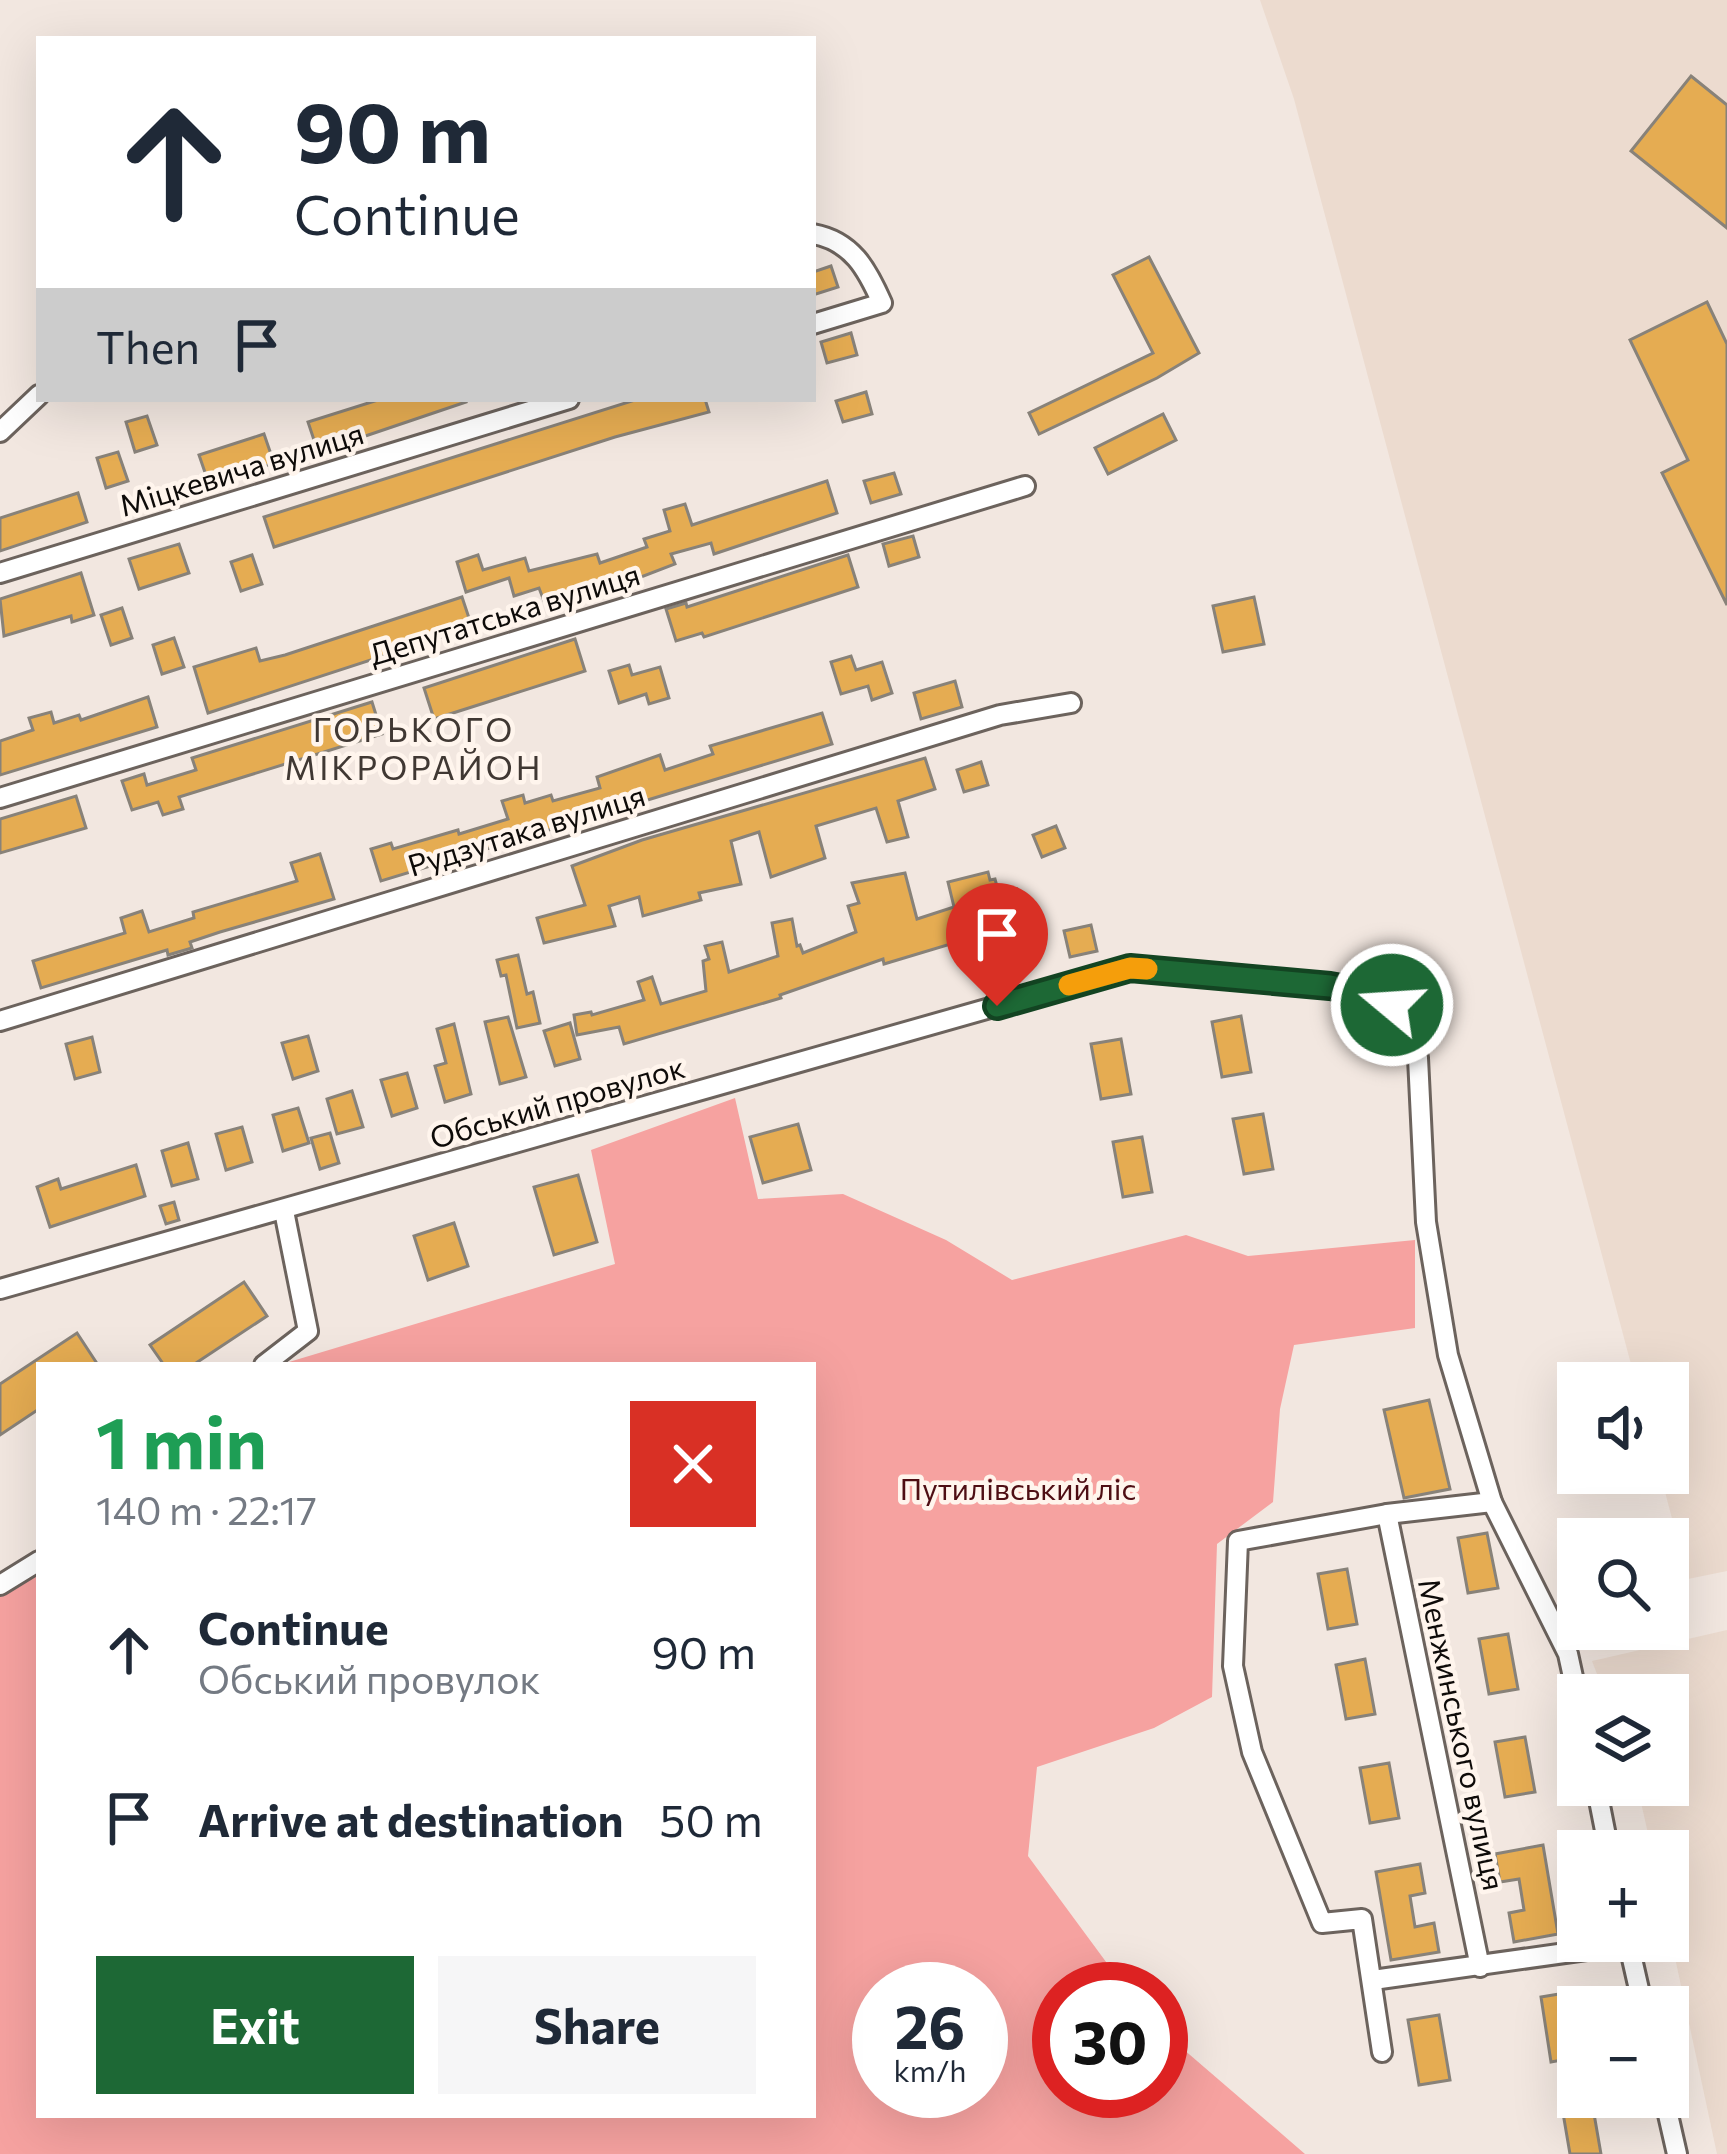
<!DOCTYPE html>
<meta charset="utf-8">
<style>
:root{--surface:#fff;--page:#f6f6f7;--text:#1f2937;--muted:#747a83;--accent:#1d6835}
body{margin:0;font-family:Commissioner,sans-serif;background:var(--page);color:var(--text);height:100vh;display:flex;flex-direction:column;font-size:45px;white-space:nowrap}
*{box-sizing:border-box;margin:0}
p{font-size:39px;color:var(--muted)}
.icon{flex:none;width:66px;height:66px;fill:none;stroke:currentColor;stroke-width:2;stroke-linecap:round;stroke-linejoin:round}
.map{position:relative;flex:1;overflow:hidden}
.panel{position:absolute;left:36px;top:1362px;width:780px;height:756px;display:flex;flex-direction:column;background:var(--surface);border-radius:0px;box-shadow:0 12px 48px #0002}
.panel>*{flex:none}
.hud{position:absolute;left:36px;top:36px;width:780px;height:366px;border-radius:0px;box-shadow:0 12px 48px #0002;background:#fff;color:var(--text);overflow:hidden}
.tools{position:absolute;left:1557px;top:1362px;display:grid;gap:24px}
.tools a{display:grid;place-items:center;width:132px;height:132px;border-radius:0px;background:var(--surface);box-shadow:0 12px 48px #0002;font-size:60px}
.speed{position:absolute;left:852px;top:1962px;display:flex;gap:24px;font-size:60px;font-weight:700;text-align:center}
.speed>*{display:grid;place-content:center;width:156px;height:156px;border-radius:50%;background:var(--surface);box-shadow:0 12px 48px #0002;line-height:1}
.speed small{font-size:30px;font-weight:400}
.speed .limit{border:18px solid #d22;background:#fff;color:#111}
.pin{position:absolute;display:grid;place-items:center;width:102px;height:102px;color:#fff;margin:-123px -51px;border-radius:50% 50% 50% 0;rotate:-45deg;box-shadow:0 0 12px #0007}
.pin .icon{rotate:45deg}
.me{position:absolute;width:132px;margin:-66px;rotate:288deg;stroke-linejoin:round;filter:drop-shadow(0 0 9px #0008)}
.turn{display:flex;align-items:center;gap:42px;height:252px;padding:0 60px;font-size:54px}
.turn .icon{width:156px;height:156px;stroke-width:2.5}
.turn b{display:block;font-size:84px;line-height:102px}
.then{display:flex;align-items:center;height:114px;padding:0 60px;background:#0003;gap:24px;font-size:45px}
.round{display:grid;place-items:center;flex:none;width:126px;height:126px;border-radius:0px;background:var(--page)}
.overview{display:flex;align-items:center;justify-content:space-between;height:204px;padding:0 60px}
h1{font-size:72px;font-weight:700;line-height:90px;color:#1e9e55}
.button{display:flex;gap:24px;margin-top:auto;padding:24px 60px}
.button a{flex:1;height:138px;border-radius:0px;background:var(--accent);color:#fff;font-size:48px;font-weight:700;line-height:138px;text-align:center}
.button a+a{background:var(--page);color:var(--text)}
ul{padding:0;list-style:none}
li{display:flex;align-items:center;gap:36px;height:168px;padding:0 60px}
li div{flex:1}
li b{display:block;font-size:45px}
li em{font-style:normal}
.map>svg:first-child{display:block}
.built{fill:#ecdbcf}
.forest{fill:#f6a2a0;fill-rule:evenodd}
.building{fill:#e5ac52;stroke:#888279;stroke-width:3}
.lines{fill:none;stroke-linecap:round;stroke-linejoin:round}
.street-casing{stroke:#6c635d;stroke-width:24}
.street{stroke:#fff;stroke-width:18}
.route-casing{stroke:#134422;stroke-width:30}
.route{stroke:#1d6835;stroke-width:21}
.slow{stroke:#f59e0b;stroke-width:21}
.labels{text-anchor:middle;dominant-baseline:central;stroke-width:9;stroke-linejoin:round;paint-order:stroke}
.street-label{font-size:30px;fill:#0e0b09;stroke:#fff5ed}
.park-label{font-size:30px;fill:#4e0e14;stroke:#fff5ed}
.neighbourhood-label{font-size:33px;letter-spacing:3px;fill:#403833;stroke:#fff5ed}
</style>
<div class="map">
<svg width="1727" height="2154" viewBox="0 0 1727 2154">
<rect width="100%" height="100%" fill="#f2e7e0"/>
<g class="built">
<polygon points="1260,0 1727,0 1727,1571 1688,1579 1660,1473 1668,1473 1668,1383 1636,1383 1294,99"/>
<polygon points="1727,1630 1727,2154 1717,2154 1668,1925 1668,1851 1652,1851 1637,1785 1668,1785 1668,1695 1605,1695 1592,1661"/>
</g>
<path class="forest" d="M735,1098l23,101 85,-5 103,46 66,40 174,-45 62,21 167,-16v88l-121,17 -14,64 -7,93 -56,42 -5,153 -58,31 -117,39 -9,89 98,133h-67v102h102v-61l144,124h-1305v-561l39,-24v546h774v-750h-534l336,-101 -24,-114zM879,1989h102v102h-102z"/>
<g class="building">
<polygon points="1691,76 1727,105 1727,228 1631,151"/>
<polygon points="1149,257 1199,353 1157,378 1039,434 1029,413 1153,353 1113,275"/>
<polygon points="831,266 838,287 813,295 813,272"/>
<polygon points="1707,302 1727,344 1727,605 1662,473 1688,460 1630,340"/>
<polygon points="851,333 857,355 827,363 821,342"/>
<polygon points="866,392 872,414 843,422 836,401"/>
<polygon points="381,399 465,399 466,402 318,452 308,422"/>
<polygon points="638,399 705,399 709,412 615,437 274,547 264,517"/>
<polygon points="1163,414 1176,440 1108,474 1095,448"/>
<polygon points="147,416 157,445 135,452 126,422"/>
<polygon points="264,434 274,463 209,484 199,455"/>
<polygon points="118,452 128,481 106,488 97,458"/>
<polygon points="894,473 901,494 871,503 864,481"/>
<polygon points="827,481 837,513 714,554 711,543 671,554 675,564 615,587 587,593 585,588 544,601 539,588 514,596 509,578 466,592 457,562 478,555 483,570 525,558 529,571 597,554 600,563 647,547 644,539 670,531 664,510 685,504 692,525"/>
<polygon points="78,493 87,522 0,551 0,518"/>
<polygon points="913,536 919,557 889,566 883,544"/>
<polygon points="179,544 189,573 139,589 129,559"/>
<polygon points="252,555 262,584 241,591 231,562"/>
<polygon points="848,555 858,587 704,637 702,633 676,641 666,609 686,603 687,607"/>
<polygon points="81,573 94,615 72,622 71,616 4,636 0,599"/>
<polygon points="462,597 472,627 208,713 194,667 256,648 260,661 285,655"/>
<polygon points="1254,597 1264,644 1223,652 1213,606"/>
<polygon points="122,608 132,638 111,645 101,615"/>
<polygon points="174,638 184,667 162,674 153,645"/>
<polygon points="575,639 585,671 434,719 424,688"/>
<polygon points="851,656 856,670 882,662 892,693 872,700 868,686 841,694 831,662"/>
<polygon points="629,665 632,675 660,667 669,698 649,704 646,694 619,703 609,671"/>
<polygon points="955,681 962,707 921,719 914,693"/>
<polygon points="148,697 157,727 0,775 0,741 33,730 29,718 51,712 54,723 79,715 81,720"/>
<polygon points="372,702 382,734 179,797 183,809 163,815 158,802 132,810 122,781 144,774 147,785 196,770 192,758"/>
<polygon points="822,713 832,744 381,881 371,849 391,843 393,849 458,830 459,834 508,819 502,801 523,795 525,803 551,795 553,801 600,788 597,777 660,755 665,770 713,754 710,746"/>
<polygon points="925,758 935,789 898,801 908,837 887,842 876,808 816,826 825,858 771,877 759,832 731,841 741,884 699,893 701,900 643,916 639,897 609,906 615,926 544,943 537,918 585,905 572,866 642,840"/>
<polygon points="981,762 988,785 964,792 957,770"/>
<polygon points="76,796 86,828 0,853 0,819"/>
<polygon points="1056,826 1065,848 1042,857 1033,835"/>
<polygon points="320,854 334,899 220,932 190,942 192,948 168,955 167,950 41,988 33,961 125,933 121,918 142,911 149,932 194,918 193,912 297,881 291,863"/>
<polygon points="988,872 990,880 995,879 999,894 1017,889 1027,921 884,964 883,959 780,995 781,998 624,1044 619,1027 577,1035 574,1015 591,1012 592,1015 644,1000 638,982 652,977 661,1004 706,991 703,961 709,959 705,946 722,942 729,972 778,956 772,923 792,919 797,946 800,945 803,953 856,932 848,906 859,903 852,883 905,873 917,919 954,907 948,882"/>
<polygon points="1091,925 1097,951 1070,957 1064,931"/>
<polygon points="518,955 527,994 533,992 540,1023 517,1028 506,975 501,976 497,960"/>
<polygon points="1241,1016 1251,1072 1222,1077 1212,1022"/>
<polygon points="508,1017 526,1077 500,1084 485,1022"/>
<polygon points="570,1023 580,1059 555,1066 544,1031"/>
<polygon points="454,1024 471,1094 445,1102 435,1066 446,1063 437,1029"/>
<polygon points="308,1036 318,1071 293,1079 282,1043"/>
<polygon points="92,1037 100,1072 75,1079 66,1044"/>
<polygon points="1121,1039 1131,1094 1101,1099 1091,1044"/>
<polygon points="407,1073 417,1108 392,1116 381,1080"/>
<polygon points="352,1091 363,1127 337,1134 327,1099"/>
<polygon points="298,1108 309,1143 283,1151 273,1115"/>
<polygon points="1263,1114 1273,1169 1244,1174 1233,1119"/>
<polygon points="798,1124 811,1170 763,1183 750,1137"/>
<polygon points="242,1127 252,1162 226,1170 216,1134"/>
<polygon points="330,1133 339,1163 320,1169 311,1138"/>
<polygon points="1142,1137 1152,1192 1123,1197 1113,1142"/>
<polygon points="188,1143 198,1179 172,1186 162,1151"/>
<polygon points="136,1165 145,1196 50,1227 37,1187 58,1179 61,1189"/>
<polygon points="578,1175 597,1242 554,1255 534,1187"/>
<polygon points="174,1202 179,1220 166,1224 160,1206"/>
<polygon points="454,1223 468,1266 428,1280 414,1236"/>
<polygon points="244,1282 267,1316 193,1365 164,1365 150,1345"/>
<polygon points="77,1333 98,1365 39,1365 39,1409 0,1435 0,1384"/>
<polygon points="1429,1400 1450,1489 1404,1498 1384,1410"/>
<polygon points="1487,1533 1498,1588 1468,1593 1458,1538"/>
<polygon points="1347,1569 1357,1624 1328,1629 1318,1574"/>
<polygon points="1508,1634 1518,1689 1489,1694 1479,1639"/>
<polygon points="1365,1659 1375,1714 1346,1719 1336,1665"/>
<polygon points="1525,1737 1535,1792 1505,1797 1495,1742"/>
<polygon points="1389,1763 1399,1818 1370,1823 1360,1768"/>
<polygon points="1543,1845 1558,1934 1514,1942 1509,1913 1524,1910 1519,1879 1500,1882 1495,1854"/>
<polygon points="1420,1864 1425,1893 1410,1896 1415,1927 1434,1923 1439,1952 1391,1960 1376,1872"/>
<polygon points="1571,1992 1578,2057 1551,2062 1541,1997"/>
<polygon points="1439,2015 1450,2080 1419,2085 1408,2020"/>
<polygon points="1593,2108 1601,2154 1570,2154 1563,2113"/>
</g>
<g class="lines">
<defs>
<g id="street">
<path d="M813,234c39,7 54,35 69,69l-69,21"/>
<polyline points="0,432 39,395"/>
<polyline points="0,573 569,399"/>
<polyline points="0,798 1025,486"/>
<polyline points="0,1021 1000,715 1071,703"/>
<polyline points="0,1289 1131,968 1365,992 1392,1005 1411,1030 1418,1058 1426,1222 1448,1355 1492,1502 1568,1654 1578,1700"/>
<polyline points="264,1365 308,1331 284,1211"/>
<polyline points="1387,1514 1480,1967"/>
<polyline points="0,1585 39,1561"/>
<polyline points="1596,1785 1609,1851"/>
<polyline points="1628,1941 1643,2007"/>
<polyline points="1373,1980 1629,1944"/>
<polyline points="1382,2052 1362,1919 1322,1923 1252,1752 1233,1666 1238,1541 1387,1514 1492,1502"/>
<polyline points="1664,2097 1677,2154"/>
</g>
</defs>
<use href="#street" class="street-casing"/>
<use href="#street" class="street"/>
</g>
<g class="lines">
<defs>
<polyline id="route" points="997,1006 1130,968 1330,986 1365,992 1392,1005"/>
</defs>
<use href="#route" class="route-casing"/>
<use href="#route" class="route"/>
<polyline class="slow" points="1069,985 1130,968 1147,969"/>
</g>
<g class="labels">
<g class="street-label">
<text transform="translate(241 468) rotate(-17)">Міцкевича вулиця</text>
<text transform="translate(504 613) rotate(-17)">Депутатська вулиця</text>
<text transform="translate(526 829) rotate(-17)">Рудзутака вулиця</text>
<text transform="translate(557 1101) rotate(-16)">Обський провулок</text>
<text transform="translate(1463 1734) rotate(78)">Менжинського вулиця</text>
</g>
<g class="park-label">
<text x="1018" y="1487">Путилівський ліс</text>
</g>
<g class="neighbourhood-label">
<text x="414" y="728">ГОРЬКОГО<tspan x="414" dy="38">МІКРОРАЙОН</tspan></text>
</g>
</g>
</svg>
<div class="tools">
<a><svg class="icon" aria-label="sound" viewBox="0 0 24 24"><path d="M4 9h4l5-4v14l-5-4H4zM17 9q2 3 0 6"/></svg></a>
<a><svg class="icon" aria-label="search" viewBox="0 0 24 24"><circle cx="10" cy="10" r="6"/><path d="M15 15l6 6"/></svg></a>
<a><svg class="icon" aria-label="layers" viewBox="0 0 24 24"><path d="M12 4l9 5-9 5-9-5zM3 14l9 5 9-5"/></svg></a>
<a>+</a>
<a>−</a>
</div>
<div class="speed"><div>26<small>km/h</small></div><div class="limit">30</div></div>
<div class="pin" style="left:997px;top:1006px;background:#d93025"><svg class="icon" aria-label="arrive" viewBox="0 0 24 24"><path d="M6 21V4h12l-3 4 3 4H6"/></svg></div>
<svg class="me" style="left:1392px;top:1005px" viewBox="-20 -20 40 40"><circle r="17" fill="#1d6835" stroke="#fff" stroke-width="3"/><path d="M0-11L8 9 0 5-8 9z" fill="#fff"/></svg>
<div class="hud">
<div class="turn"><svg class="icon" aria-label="ahead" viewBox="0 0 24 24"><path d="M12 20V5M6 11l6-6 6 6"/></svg><div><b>90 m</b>Continue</div></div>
<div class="then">Then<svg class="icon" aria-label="arrive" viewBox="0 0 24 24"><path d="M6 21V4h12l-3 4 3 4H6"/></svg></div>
</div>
<section class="panel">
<div class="overview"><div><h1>1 min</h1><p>140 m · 22:17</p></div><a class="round" style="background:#d93025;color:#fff"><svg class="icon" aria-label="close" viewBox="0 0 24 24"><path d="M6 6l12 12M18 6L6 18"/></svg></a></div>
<ul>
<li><svg class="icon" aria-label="ahead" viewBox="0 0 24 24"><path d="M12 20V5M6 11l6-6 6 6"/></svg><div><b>Continue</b><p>Обський провулок</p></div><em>90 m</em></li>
<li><svg class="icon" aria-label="arrive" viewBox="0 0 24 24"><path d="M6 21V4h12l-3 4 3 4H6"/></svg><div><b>Arrive at destination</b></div><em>50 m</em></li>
</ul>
<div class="button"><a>Exit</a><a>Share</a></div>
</section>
</div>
